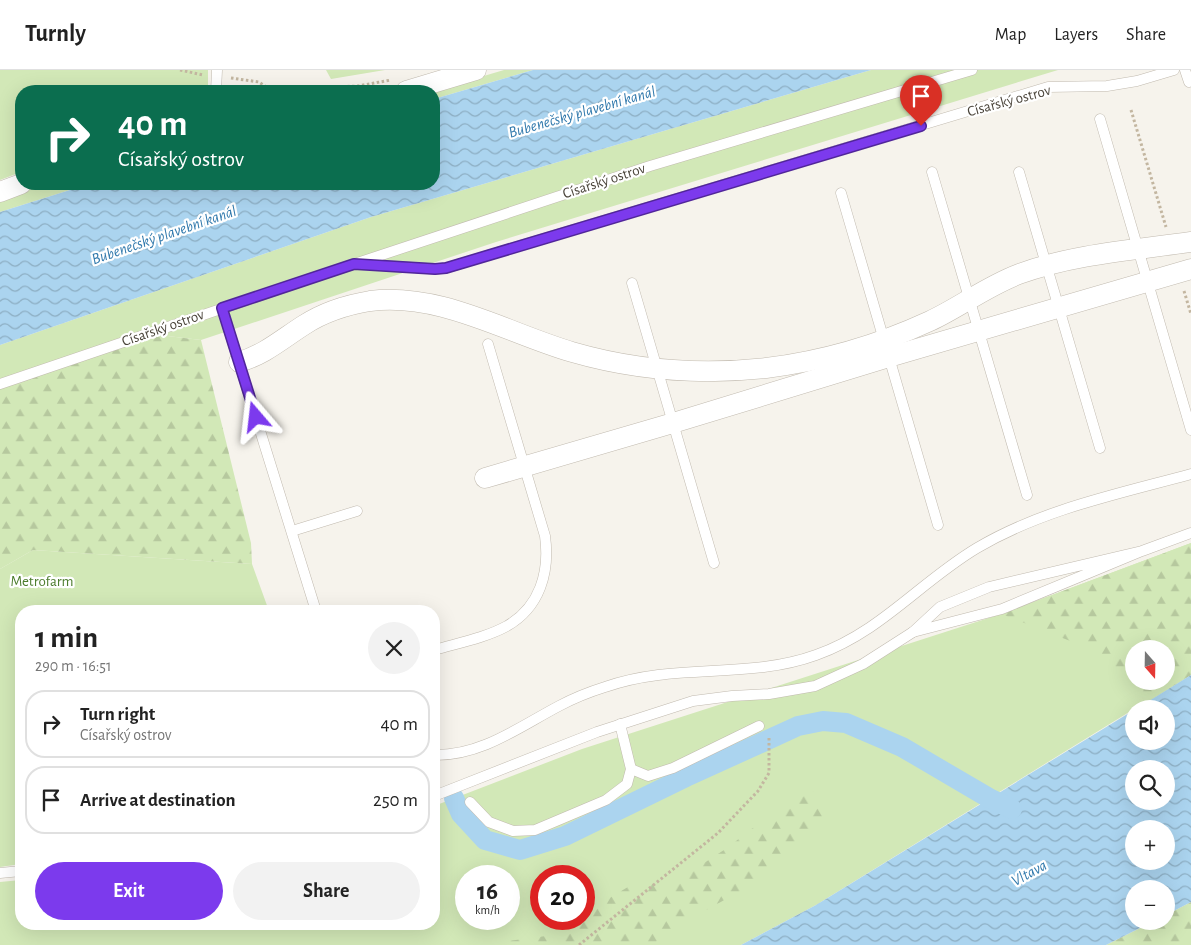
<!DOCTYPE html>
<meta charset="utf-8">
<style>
:root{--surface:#fff;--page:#f2f2f2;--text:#222;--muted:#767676;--line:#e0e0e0;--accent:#7c3aed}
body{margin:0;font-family:"Alegreya Sans",sans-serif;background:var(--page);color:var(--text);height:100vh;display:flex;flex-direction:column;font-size:19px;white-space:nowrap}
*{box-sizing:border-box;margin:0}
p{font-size:16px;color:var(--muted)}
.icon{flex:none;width:28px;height:28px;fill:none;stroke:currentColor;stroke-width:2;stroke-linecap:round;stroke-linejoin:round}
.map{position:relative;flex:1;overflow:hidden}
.side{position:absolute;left:15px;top:535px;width:425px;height:325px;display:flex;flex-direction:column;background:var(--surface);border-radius:20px;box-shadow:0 5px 20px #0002}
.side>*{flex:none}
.guide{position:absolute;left:15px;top:15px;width:425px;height:105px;border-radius:20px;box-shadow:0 5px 20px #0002;background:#0b6e4f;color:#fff;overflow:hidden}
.needle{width:32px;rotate:160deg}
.fabs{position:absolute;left:1125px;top:570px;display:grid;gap:10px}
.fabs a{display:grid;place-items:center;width:50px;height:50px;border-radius:50%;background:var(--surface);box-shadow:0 5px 20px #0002;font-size:25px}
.speed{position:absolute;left:455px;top:795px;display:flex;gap:10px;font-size:25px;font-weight:700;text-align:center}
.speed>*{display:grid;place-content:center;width:65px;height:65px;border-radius:50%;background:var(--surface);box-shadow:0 5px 20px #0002;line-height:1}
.speed small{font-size:12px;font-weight:400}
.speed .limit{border:8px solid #d22;background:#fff;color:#111}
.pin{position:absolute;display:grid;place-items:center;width:42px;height:42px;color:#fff;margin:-51px -21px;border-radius:50% 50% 50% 0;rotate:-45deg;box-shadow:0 0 5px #0007}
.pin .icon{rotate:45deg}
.me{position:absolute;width:55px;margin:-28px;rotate:343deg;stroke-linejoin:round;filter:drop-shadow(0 0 4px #0008)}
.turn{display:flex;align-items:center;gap:18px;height:105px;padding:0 20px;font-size:22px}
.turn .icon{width:65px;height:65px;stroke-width:2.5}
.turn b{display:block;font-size:35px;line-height:42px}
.round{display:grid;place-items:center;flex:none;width:52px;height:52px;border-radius:26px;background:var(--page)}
.headline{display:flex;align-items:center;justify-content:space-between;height:85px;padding:0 20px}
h1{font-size:30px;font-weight:700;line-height:38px}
.primary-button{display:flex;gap:10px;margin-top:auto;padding:10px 20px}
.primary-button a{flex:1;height:58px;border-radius:30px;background:var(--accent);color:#fff;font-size:20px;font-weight:700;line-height:58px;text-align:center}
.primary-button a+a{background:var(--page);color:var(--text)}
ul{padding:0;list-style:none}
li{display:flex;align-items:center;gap:15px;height:68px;margin:0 10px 8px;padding:0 10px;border:2px solid var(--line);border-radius:20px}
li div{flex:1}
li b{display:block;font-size:19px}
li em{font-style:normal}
header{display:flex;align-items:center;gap:30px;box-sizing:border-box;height:70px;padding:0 25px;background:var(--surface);border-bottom:1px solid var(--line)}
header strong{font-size:24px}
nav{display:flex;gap:28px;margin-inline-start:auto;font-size:18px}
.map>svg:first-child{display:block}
.green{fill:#d2e8b7;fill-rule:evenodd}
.forest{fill:url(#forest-firs);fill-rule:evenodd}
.water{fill:url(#water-waves);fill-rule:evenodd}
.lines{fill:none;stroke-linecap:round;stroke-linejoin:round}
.canal{stroke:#abd4ef;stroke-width:20}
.lane-casing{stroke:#c1baaf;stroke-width:11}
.street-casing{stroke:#c1baaf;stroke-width:21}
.path{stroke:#c3b6a0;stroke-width:3;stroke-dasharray:2.5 2.5;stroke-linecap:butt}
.lane{stroke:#fff;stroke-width:10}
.street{stroke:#fff;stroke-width:20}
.route-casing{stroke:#51269a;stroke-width:12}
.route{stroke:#7c3aed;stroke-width:9}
.labels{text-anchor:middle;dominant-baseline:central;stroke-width:4.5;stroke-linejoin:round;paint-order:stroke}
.street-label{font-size:15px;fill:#4a443a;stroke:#fff}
.park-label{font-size:15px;fill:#4c7c2d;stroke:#fff}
.water-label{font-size:16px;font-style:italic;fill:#327aad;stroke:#fff}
</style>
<header>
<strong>Turnly</strong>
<nav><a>Map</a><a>Layers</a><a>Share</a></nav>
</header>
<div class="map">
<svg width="1191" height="875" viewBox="0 0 1191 875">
<defs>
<pattern id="forest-firs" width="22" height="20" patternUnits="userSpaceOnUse" patternTransform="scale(1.25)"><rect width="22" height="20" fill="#d2e8b7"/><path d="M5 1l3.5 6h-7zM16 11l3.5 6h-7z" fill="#b6c89e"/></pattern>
<pattern id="water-waves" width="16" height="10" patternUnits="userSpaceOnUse" patternTransform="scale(1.25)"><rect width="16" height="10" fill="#abd4ef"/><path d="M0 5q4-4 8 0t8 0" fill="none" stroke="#8daec3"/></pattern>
</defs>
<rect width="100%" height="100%" fill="#f6f3ec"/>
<g class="green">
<polygon points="0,0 208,0 208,21 21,21 21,102 0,110"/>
<polygon points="326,0 385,0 331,9"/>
<polygon points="504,0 533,0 434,29 433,21"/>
<polygon points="871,0 1058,0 496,172 201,270 159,265 0,318 0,275 371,147"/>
<polygon points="44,114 89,114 0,142 0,132"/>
<path d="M1191,473v132l-57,34 -318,196 -75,40h-741v-63l21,-2v44h413v-118l148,-57 419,-135zM1134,579h32v32h-32zM466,806h43v43h-43zM541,806h43v43h-43z"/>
<polygon points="33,480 252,494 269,541 21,541 21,794 0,797 0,499"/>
</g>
<g class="forest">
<polygon points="159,265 201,270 251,473 252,494 33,480 0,499 0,318"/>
<path d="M1191,473v132l-43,27 -65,-56 -82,-32zM1134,579h32v32h-32z"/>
<polygon points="807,716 832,739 759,811 666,862 653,875 479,875 546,866 575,849 584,849 584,843 633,814 675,812 727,778"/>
<polygon points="1191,832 1191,875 1106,875 1154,851 1166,851 1166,845"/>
</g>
<g class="water">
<polygon points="533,0 871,0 371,147 0,275 0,142 89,114 434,114 434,29"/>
<path d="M1191,605v227l-25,13v-26h-32v32h20l-48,24h-365l75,-40 318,-195v31h32v-32h-30zM1134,699h32v32h-32zM1134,759h32v32h-32z"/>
</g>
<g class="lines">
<polyline class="canal" points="454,728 461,744 485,770 520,780 565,766 686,707 798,656 823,651 846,653 902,677 989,728 1012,739"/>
<defs>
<g id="lane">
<polyline points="1185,0 1189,12"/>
<polyline points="216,21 217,0"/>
<polyline points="1100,49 1191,360"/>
<polyline points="932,102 1027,425"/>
<polyline points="1019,102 1100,378"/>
<polyline points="841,123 938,455"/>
<polyline points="360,194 435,199 446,198 1048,17 1107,16 1137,11 1174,0"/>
<polyline points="632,213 714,493"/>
<polyline points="222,238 316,541"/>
<polyline points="0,314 309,209 650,96 972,0"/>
<polyline points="292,461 357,441"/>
<polyline points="1142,481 989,517 940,537 913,562 1002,539 1142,481 1191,463"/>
<path d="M434,580c24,-7 51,-12 73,-24 33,-19 43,-54 38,-90l-57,-192"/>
<path d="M434,685c47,1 85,-28 125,-49 15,-8 30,-14 46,-19 71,-25 142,-7 211,-32 65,-23 104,-73 161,-107 66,-39 141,-54 214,-74"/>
<polyline points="631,699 648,706 673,698 759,656"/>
<polyline points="434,726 597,662 693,631 732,626 769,624 815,616 863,594 913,562"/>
<polyline points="470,732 489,752 513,761 535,760 606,730 627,714 631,699 620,654"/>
<polyline points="0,803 21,801"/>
</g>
<g id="street">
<polyline points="406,21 476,0"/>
<polyline points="0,122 21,114"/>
<path d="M239,292c25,-7 43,-23 65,-37 20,-13 42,-20 66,-24 70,-9 137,32 202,51 62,18 130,23 194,16 57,-7 112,-23 164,-47 30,-14 57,-35 89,-47 54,-20 115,-24 172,-32"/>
<polyline points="485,408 673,353 889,287 1191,199"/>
</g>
</defs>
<use href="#lane" class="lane-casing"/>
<use href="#street" class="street-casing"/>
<g class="path">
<polyline points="180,0 203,5"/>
<polyline points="231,8 259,12 272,21"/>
<polyline points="323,21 331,17 358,16 391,10"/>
<polyline points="1131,40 1166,157"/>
<polyline points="1184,221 1191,244"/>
<polyline points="579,875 718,763 758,721 769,703 769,666"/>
</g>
<use href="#lane" class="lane"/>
<use href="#street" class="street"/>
</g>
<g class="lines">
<defs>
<polyline id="route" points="256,347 222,238 354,194 435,199 446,198 921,56"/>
</defs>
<use href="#route" class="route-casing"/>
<use href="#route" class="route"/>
</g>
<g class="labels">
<g class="street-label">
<text transform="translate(1009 31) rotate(-15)">Císařský ostrov</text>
<text transform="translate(604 111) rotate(-18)">Císařský ostrov</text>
<text transform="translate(163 258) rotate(-19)">Císařský ostrov</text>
</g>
<g class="park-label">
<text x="42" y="511">Metrofarm</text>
</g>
<g class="water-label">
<text transform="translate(582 42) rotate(-16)">Bubenečský plavební kanál</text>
<text transform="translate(164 165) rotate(-19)">Bubenečský plavební kanál</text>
<text transform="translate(1029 803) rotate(-29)">Vltava</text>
</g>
</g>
</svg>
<div class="fabs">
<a><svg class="needle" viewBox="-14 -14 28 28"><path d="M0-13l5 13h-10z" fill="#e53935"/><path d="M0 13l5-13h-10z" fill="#767676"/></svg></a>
<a><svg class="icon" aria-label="sound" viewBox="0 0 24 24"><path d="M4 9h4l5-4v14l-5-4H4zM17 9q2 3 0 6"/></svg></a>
<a><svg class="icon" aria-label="search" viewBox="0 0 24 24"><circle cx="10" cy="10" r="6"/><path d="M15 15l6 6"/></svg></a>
<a>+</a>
<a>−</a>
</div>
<div class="speed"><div>16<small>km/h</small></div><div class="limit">20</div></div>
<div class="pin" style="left:921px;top:56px;background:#d93025"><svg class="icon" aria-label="arrive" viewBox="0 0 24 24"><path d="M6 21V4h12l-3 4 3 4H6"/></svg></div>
<svg class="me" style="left:256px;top:347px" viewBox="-20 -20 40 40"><path d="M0-17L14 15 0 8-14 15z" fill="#7c3aed" stroke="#fff" stroke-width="4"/></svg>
<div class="guide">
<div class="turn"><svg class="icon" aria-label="right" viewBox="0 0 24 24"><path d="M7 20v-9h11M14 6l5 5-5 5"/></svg><div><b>40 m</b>Císařský ostrov</div></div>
</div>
<section class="side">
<div class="headline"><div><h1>1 min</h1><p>290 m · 16:51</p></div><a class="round"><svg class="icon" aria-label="close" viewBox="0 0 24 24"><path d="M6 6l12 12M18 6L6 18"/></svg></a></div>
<ul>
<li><svg class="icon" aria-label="right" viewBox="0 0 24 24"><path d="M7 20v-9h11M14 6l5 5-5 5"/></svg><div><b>Turn right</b><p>Císařský ostrov</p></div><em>40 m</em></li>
<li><svg class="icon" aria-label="arrive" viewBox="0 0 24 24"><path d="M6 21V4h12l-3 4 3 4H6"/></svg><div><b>Arrive at destination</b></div><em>250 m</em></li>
</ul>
<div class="primary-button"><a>Exit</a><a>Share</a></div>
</section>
</div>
